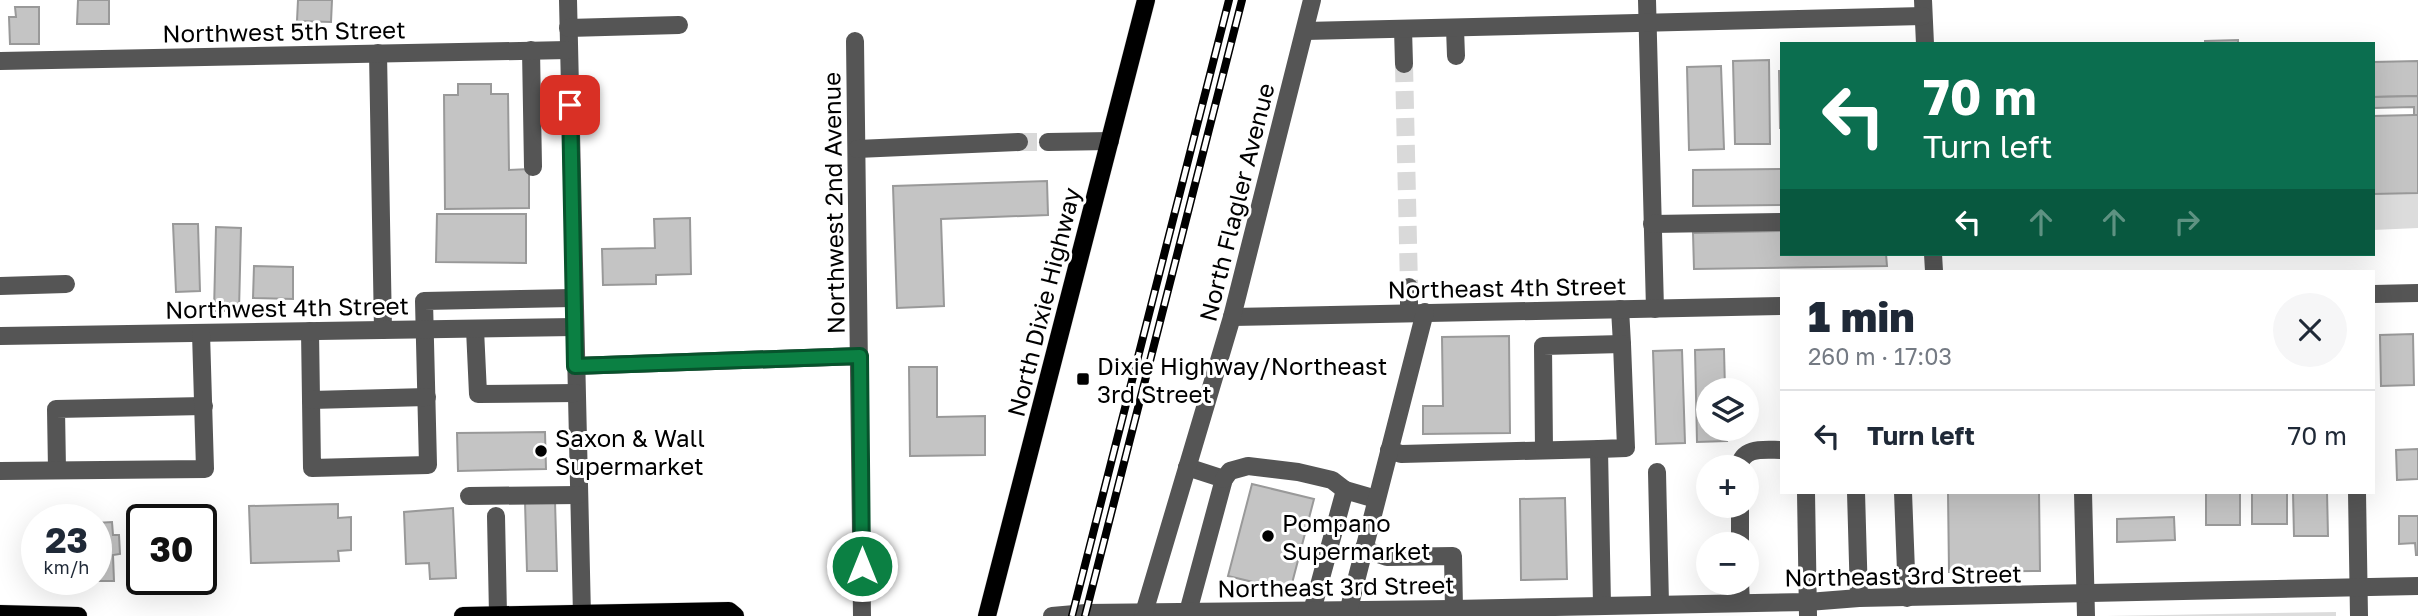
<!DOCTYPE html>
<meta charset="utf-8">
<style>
:root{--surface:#fff;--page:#f6f6f7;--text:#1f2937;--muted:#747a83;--line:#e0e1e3}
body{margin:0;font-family:"Golos Text",sans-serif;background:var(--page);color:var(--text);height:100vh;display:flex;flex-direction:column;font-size:26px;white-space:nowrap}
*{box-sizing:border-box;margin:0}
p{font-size:23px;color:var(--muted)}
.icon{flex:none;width:38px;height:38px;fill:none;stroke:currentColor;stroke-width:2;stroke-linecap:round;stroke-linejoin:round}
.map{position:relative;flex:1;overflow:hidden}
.panel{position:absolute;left:1780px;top:270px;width:595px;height:224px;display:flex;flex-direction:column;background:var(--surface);border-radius:0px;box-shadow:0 7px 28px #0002}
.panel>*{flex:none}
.banner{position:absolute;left:1780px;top:42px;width:595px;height:214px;border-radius:0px;box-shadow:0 7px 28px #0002;background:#0b6e4f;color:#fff;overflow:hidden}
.buttons{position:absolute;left:1696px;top:378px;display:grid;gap:14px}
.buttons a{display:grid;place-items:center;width:63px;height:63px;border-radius:50%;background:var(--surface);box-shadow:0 7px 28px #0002;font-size:35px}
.speed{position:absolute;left:21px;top:504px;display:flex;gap:14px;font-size:35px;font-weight:700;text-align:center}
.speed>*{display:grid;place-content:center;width:91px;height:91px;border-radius:50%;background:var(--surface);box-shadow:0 7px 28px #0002;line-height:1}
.speed small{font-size:18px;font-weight:400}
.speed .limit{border:4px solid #111;border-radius:10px;background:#fff;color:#111}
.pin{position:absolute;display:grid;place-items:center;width:60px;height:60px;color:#fff;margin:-30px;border-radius:14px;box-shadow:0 4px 10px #0006}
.me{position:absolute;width:77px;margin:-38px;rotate:0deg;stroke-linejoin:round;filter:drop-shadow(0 0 5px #0008)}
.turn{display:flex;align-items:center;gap:24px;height:147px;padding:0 28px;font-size:32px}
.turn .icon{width:91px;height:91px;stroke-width:2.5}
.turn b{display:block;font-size:49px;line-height:60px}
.lanes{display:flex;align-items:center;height:66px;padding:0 28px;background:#0003;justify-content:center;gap:35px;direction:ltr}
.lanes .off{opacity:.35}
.round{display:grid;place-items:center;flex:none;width:74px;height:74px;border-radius:37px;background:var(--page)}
.head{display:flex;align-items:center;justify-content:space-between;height:119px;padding:0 28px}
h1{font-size:42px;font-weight:800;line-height:52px}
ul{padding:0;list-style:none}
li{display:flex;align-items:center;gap:21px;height:91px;padding:0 28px;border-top:2px solid var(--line)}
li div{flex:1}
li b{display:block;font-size:26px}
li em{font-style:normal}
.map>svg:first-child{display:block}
.green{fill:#dcdcdc}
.building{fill:#c4c4c4;stroke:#999;stroke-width:2}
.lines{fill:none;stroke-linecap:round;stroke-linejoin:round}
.minor-tunnel{stroke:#d9d9d9;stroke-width:18;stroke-dasharray:18 9;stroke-linecap:butt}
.major-casing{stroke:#dbdbdb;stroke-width:19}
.minor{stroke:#555;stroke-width:18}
.major{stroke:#000;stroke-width:18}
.rail-casing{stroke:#000;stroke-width:8}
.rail{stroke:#fff;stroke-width:5;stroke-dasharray:16;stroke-linecap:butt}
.route-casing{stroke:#07532c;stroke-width:18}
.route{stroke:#0b8043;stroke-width:12}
.poi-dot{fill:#000;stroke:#fff;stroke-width:2.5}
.labels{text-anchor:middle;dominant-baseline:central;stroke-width:6;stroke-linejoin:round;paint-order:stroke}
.street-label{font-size:24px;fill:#000;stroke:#fff}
.poi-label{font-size:24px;fill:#000;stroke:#fff;text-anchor:start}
</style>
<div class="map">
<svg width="2418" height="616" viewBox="0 0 2418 616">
<rect width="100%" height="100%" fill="#fff"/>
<g class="green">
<polygon points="2418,193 2418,228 2373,230 2373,194"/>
<polygon points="2336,612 2336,616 2106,616"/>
</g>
<g class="building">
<polygon points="78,0 109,0 109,24 77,24"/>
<polygon points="298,0 332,0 331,22 297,21"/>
<polygon points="15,7 39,7 39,44 10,44 9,17 16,17"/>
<polygon points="2238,40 2238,44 2205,44 2205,41"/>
<polygon points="1769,60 1770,144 1735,144 1733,61"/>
<polygon points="2418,61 2418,96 2373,97 2373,62"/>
<polygon points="1721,66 1724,149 1689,150 1687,67"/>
<polygon points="1779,71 1782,71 1782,128 1780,128"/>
<polygon points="458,84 491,84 491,94 508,94 509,170 529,169 529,208 445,209 444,95 458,95"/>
<polygon points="2418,96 2418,115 2414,115 2414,107 2373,108 2373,97"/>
<polygon points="2414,115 2418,115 2418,193 2373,194 2373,116"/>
<polygon points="1782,169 1782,205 1693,206 1693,170"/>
<polygon points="1047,181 1048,215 941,219 944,306 897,308 893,186"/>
<polygon points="437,214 526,214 526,263 436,262"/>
<polygon points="690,218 691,274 656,275 656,284 603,285 602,249 655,248 654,219"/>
<polygon points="173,224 198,224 200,291 176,292"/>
<polygon points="216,227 241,228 239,311 214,311"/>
<polygon points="1782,231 1782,254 1886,254 1887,266 1694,269 1693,233"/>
<polygon points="254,266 293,267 293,299 253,298"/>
<polygon points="2413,334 2414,385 2381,386 2380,335"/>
<polygon points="1509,336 1510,433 1423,434 1423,406 1443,406 1442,337"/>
<polygon points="1724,349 1725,390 1708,390 1708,429 1726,429 1727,441 1697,442 1695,350"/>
<polygon points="1682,350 1685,443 1656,444 1653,351"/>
<polygon points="909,367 937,367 937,417 985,416 985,455 910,456"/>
<polygon points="545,432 546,469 458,471 457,433"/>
<polygon points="2418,449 2418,479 2397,480 2396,450"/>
<polygon points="1252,484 1314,499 1290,591 1228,576"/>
<polygon points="1948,492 2039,492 2040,571 1949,572"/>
<rect x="2206" y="492" width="34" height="33"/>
<rect x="2252" y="492" width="35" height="32"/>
<polygon points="2293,492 2327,492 2328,536 2294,536"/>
<polygon points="1565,498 1567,579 1521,580 1520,499"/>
<polygon points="555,501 557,571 527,571 525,502"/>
<polygon points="338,504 338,518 351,517 351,550 338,551 339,561 251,563 249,506"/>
<polygon points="453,508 456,578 430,579 429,563 406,564 404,512"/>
<polygon points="2399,516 2418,516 2418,555 2416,555 2415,543 2399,544"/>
<polygon points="2174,517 2175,540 2117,542 2117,519"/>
<polygon points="112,522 113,535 119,535 120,554 113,555 114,581 81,581 81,579 96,579 96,523"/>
</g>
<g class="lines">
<g class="minor-tunnel">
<polyline points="1404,64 1409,287"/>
<polyline points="1019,142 1048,142"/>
</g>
<defs>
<g id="major">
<polyline points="0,614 78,616"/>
<polyline points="463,616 729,611 735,616"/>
<polyline points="987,616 1146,0"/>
</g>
</defs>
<use href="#major" class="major-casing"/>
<g class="minor">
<polyline points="568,0 582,616"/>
<polyline points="1647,0 1655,309"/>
<polyline points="1923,0 1925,44"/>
<polyline points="568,28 679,25"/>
<polyline points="1455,28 1456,56"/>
<polyline points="1403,29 1404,64"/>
<polyline points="1305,31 1923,16"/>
<polyline points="855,41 862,616"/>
<polyline points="531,50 533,167"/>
<polyline points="378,53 383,330"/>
<polyline points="0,61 568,50"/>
<polyline points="1048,142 1110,141"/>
<polyline points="857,149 1019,142"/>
<polyline points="1652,224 1782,222"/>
<polyline points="1933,254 1934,271"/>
<polyline points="0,286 66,284"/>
<polyline points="1409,287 1409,313"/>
<polyline points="2373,294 2418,293"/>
<polyline points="1620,309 1622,344"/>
<polyline points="1232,317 1782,306"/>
<polyline points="475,329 478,394 576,393"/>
<polyline points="310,331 312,468 428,465 424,301 573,298"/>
<polyline points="0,336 574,327"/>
<polyline points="575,366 860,356"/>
<polyline points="311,400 427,397"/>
<polyline points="1389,450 1401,454 1599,449 1602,605"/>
<polyline points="1544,450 1543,346 1622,344 1626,448 1599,449"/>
<polyline points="1187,467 1224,479 1188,612"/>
<path d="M1739,467c4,-21 25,-17 43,-17"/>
<polyline points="57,470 56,409 204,406"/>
<polyline points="0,471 205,469 201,333"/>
<polyline points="1657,472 1660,604"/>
<polyline points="1224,479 1230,471 1248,466 1298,472 1332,480 1345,490"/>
<polyline points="1806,492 1808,616"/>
<polyline points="1856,492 1859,598"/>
<polyline points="1903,492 1907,598"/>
<polyline points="2083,492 2086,616"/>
<polyline points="2357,492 2359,616"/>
<polyline points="469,496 578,495"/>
<polyline points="1740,506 1740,544"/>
<polyline points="496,516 498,615"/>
<polyline points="1363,549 1387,557 1453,556 1454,609"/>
<polyline points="1740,583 1741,603"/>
<polyline points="1312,611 1345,490 1376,499"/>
<polyline points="1052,616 1086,613 1454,609 1808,602 1859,598 2418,586"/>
<polyline points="1143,616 1232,317 1312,0"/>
<polyline points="1347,616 1425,312"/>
</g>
<use href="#major" class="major"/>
<defs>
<g id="rail">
<polyline points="1072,616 1229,0"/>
<polyline points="1085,616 1242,0"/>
</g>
</defs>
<use href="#rail" class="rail-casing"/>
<use href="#rail" class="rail"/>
</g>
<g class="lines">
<defs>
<polyline id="route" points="570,105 575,366 860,356 862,566"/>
</defs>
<use href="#route" class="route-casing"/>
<use href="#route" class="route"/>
</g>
<g class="poi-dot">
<rect x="1076" y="372" width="14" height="14" rx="3.5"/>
<circle cx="541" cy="451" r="7"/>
<circle cx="1268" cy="536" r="7"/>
</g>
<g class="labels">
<g class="street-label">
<text transform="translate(284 31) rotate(-1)">Northwest 5th Street</text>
<text transform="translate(1236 202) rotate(-76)">North Flagler Avenue</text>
<text transform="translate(833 203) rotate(-91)">Northwest 2nd Avenue</text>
<text transform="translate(1507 287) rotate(-1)">Northeast 4th Street</text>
<text transform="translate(1043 302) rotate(-76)">North Dixie Highway</text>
<text transform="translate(287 307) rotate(-1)">Northwest 4th Street</text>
<text transform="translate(1903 575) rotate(-1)">Northeast 3rd Street</text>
<text transform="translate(1336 586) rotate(-1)">Northeast 3rd Street</text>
</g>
<g class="poi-label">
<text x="1097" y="365">Dixie Highway/Northeast<tspan x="1097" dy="28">3rd Street</tspan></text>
<text x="555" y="437">Saxon &amp; Wall<tspan x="555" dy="28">Supermarket</tspan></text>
<text x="1282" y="522">Pompano<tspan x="1282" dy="28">Supermarket</tspan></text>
</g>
</g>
</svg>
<div class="buttons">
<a><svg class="icon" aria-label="layers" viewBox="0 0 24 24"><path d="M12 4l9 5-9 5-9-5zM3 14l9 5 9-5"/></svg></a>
<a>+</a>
<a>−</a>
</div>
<div class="speed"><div>23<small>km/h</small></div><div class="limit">30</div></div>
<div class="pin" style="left:570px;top:105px;background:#d93025"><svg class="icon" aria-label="arrive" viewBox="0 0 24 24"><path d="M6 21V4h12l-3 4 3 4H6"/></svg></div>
<svg class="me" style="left:862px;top:566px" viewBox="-20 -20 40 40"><circle r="17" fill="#0b8043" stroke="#fff" stroke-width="3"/><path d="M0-11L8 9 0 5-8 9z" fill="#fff"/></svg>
<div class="banner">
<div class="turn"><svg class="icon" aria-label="left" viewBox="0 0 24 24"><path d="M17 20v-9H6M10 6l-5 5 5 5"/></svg><div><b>70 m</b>Turn left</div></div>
<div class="lanes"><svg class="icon" aria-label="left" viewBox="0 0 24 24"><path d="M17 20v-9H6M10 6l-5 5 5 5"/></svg><svg class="icon off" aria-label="ahead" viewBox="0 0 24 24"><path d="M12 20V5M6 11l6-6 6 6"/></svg><svg class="icon off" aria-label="ahead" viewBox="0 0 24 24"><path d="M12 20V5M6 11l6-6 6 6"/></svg><svg class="icon off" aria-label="right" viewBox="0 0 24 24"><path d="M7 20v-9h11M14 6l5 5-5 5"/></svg></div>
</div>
<section class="panel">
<div class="head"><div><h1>1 min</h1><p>260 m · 17:03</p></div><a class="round"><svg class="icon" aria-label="close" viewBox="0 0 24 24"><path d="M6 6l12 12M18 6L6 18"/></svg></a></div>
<ul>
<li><svg class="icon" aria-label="left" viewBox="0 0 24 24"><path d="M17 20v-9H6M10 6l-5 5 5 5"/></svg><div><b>Turn left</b></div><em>70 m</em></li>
</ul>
</section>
</div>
